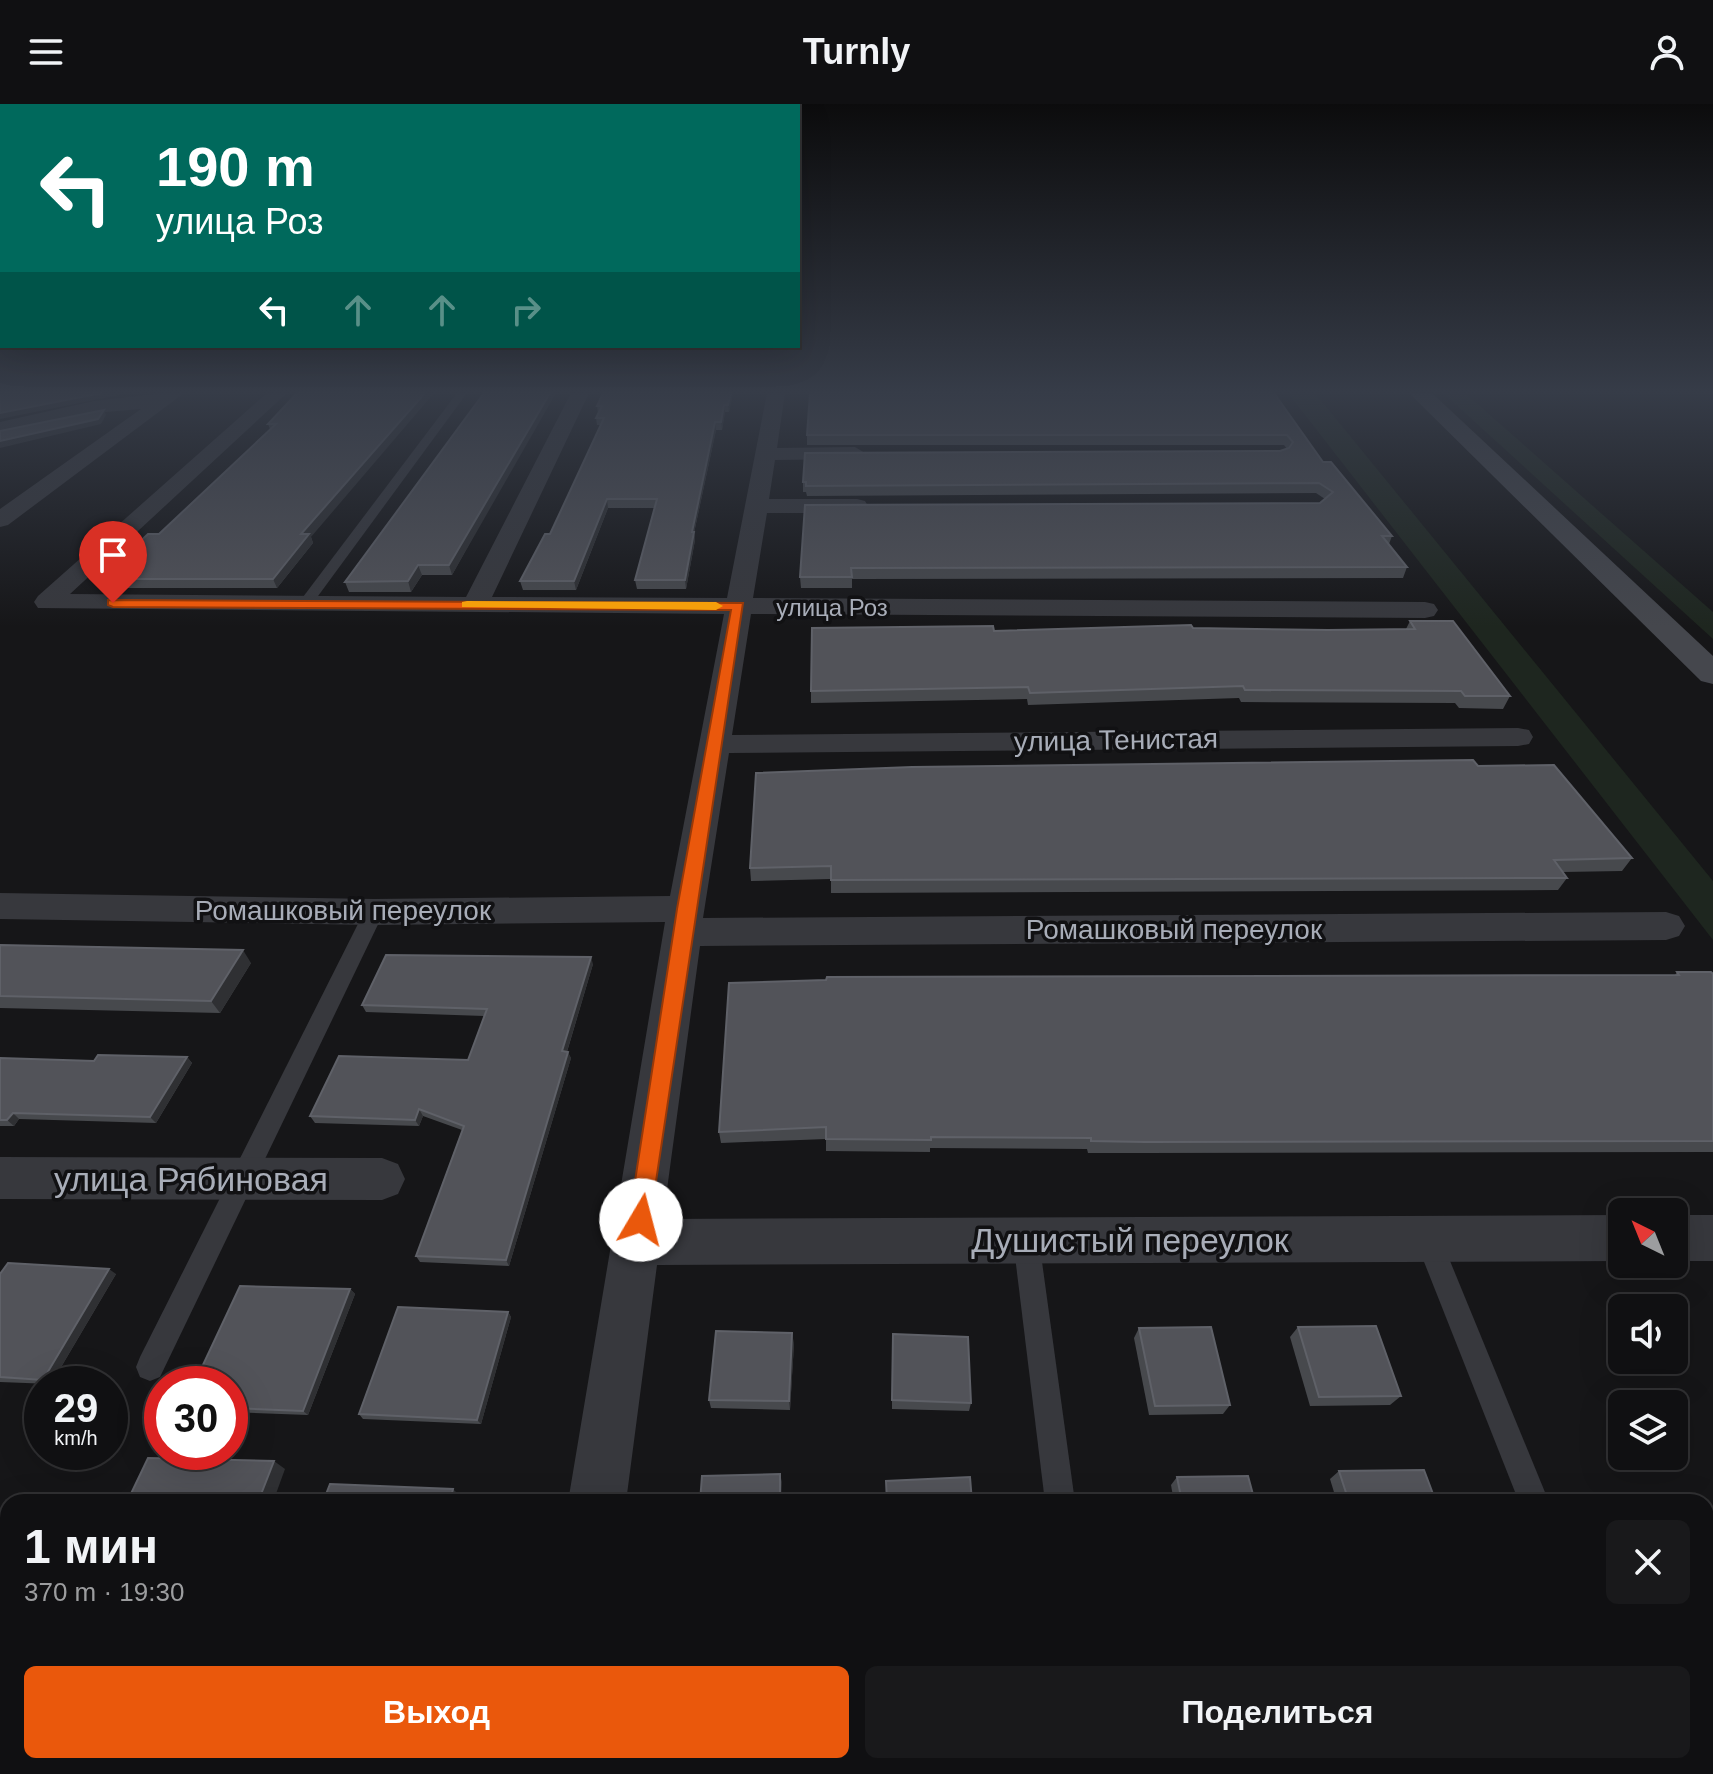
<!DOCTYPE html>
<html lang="ru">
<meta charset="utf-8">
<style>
:root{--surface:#101012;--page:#19191b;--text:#f1f3f6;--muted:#9c9d9f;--line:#303032;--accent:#ea580c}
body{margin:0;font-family:Arial,sans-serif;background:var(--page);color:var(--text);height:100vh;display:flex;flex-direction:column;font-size:30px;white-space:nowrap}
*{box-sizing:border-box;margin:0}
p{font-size:26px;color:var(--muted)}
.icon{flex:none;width:44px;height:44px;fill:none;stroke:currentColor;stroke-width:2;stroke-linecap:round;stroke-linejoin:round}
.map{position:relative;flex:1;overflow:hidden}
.panel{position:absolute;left:0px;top:1390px;width:1714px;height:280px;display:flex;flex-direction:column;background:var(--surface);border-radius:24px 24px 0 0;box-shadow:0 8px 32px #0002,0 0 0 2px var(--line)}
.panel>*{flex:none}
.guide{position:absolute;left:0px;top:0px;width:800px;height:244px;box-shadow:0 8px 32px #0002,0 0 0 2px var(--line);background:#00695c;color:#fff;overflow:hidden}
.needle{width:52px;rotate:317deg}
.buttons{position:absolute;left:1608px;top:1094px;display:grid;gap:16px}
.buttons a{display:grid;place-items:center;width:80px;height:80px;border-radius:12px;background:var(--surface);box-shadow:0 8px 32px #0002,0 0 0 2px var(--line);font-size:40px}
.speed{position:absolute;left:24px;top:1262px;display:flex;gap:16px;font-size:40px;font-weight:700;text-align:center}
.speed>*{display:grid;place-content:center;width:104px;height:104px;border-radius:50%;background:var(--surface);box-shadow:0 8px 32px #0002,0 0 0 2px var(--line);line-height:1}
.speed small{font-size:20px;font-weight:400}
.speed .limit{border:12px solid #d22;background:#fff;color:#111}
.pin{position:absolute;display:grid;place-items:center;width:68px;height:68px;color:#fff;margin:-82px -34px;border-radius:50% 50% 50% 0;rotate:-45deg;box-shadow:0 0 8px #0007}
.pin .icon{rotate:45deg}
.me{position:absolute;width:88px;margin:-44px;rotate:8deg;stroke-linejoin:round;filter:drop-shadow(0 0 6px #0008)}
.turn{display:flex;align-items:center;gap:28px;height:168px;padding:0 24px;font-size:36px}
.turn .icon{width:104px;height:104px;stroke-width:2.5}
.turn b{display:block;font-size:56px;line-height:68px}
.lanes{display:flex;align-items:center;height:76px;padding:0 24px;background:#0003;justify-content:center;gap:40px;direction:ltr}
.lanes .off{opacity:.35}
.round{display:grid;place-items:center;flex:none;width:84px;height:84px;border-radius:12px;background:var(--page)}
.overview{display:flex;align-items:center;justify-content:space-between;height:136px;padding:0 24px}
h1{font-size:48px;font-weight:700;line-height:60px}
.primary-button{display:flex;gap:16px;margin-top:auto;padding:16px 24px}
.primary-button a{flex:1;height:92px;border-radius:12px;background:var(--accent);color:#fff;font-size:32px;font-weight:700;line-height:92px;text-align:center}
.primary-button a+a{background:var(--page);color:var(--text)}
header{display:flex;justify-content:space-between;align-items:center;height:104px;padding:0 24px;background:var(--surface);font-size:36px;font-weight:700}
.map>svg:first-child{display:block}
.green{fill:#1e261f}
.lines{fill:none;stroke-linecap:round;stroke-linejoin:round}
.lane{fill:#37383d;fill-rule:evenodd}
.street{fill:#37383d;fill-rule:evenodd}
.secondary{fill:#45474d;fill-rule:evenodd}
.wall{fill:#47494d}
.shaded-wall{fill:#2f3033}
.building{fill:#525359;stroke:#5f6168;stroke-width:2}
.route{fill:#ea580c;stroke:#983908;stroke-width:2}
.slow{fill:#f59e0b}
.labels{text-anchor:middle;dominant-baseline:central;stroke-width:7;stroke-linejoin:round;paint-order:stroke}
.far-street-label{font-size:24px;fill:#a8adb8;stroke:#111113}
.street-label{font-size:28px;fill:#a8adb8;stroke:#111113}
.near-street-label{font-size:34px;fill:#a8adb8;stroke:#111113}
</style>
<header><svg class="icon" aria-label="menu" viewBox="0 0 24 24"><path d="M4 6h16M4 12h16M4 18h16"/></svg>Turnly<svg class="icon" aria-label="person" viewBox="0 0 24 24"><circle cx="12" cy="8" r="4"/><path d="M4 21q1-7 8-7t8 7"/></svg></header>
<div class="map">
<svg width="1713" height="1670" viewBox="0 0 1713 1670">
<rect width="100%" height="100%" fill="#161618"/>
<g class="green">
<polygon points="1288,289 1315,289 1713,777 1713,836"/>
<polygon points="1443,289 1465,289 1713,508 1713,535"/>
</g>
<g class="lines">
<g class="lane">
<polygon points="457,289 467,289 310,503 300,503 300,497"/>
<polygon points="374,801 384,808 160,1273 150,1277 140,1273 136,1263 140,1253 364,808"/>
<polygon points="1428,1123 1437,1127 1441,1135 1549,1398 1519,1398 1415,1135 1419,1127"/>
<polygon points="1026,1124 1035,1127 1039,1136 1075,1398 1045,1398 1013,1136 1017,1127"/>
<polygon points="1076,1662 1112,1662 1113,1670 1077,1670"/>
<polygon points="1622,1662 1659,1662 1662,1670 1626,1670"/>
</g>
<g class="street">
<polygon points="163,289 184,289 8,421 0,423 0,405 141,305 94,309 0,330 0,318 94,297"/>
<polygon points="267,289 287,289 70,490 466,493 571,289 589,289 492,493 727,494 767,289 785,289 777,344 855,343 865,349 855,355 775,356 769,395 857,395 865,397 868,402 865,407 857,409 767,409 753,494 1425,498 1434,500 1438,506 1434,512 1425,514 751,510 732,631 1518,624 1529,626 1533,633 1529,640 1518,642 729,649 703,814 1666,808 1679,812 1685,822 1679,832 1666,836 700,842 663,1115 1622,1111 1622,1157 657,1161 626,1398 568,1398 665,818 374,821 0,815 0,789 374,795 670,792 724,510 38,504 34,498 38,492"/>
<polygon points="0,1053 382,1054 398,1060 405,1075 398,1090 382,1096 0,1095"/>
<rect x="1674" y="1111" width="39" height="46"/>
<polygon points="523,1662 591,1662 590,1670 522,1670"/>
</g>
<polygon class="secondary" points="1409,289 1432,289 1713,552 1713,580 1701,577"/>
</g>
<g class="wall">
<polygon points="297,289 311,433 313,439 277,484 105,484 100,475 159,430 270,325 268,320"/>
<polygon points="603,289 733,289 729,308 725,308 722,326 716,326 694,429 695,436 686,485 637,485 635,476 655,404 608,404 576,486 523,486 520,477 550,430 601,321 597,321 596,314 598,309 597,302"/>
<polygon points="1274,289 1323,358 1392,432 1389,440 1407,463 1403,474 852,475 852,484 801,484 800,473 805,401 1320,399 1325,395 1316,389 807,392 806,388 803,388 803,378 1280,347 1287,345 1284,341 807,341 807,331"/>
<polygon points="493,397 452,471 422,471 411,488 349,488 345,478"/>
<polygon points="1410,517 1510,592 1503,605 1459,604 1455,599 1241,598 1239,594 1028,601 1027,595 811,599 811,587 994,527 1193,524 1328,526 1406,525"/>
<polygon points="1478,662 1632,754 1622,767 1563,768 1567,774 1558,786 831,789 831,775 751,777 750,764"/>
<polygon points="0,841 251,859 220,909 0,904"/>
<polygon points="593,860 567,948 571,954 509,1162 420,1158 416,1152 462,1026 423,1012 419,1022 315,1019 310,1012 468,956 484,912 366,908 362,901"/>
<polygon points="1677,868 1713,870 1713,1048 1140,1049 1088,1049 1087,1045 930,1044 930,1048 826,1047 826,1035 721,1039 719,1028 1675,871"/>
<polygon points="187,953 192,959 156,1019 19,1015 14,1022 0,1022 0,954 94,957"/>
<polygon points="0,1170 116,1170 51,1280 0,1278"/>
<polygon points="350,1185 355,1190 308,1311 230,1308 230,1280"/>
<polygon points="508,1208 511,1213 481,1320 363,1315 359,1310"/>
<polygon points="1298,1223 1401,1292 1390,1301 1310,1302 1290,1233"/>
<polygon points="1139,1224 1230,1301 1223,1310 1149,1311 1134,1234"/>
<polygon points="794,1239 790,1306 711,1304 709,1296"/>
<polygon points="892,1240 971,1299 969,1307 892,1305"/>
<polygon points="1339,1367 1436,1398 1337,1398 1330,1375"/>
<polygon points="1177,1373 1255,1398 1174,1398 1171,1381"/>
<polygon points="1218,1662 1329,1662 1331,1670 1221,1670"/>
<polygon points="1433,1662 1541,1662 1544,1670 1436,1670"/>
</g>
<g class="shaded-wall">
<polygon points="102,289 120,289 119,291 0,315 0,309"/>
<polygon points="425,289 434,289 311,433 313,439 277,484 273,475 301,430"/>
<polygon points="550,289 556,289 452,471 449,461"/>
<polygon points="731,289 733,289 729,308 728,301"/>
<polygon points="724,301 725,308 722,326 721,318"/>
<polygon points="104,306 106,311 101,320 0,344 0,337"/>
<polygon points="715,318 716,326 694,429 695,436 686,485 685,476 692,428"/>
<polygon points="607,395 608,404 576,486 574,477"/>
<polygon points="418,461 422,471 411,488 408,477"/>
<polygon points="243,846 251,859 220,909 211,897"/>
<polygon points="591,853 593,860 565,954 562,947"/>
<polygon points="568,948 571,954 509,1162 506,1156"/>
<polygon points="187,953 192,959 156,1019 150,1013"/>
<polygon points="419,1005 423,1012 419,1022 415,1016"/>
<polygon points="13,1009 19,1015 14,1022 7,1016"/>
<polygon points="109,1165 116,1170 51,1280 49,1280 43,1276"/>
<polygon points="350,1185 355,1190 308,1311 303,1307"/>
<polygon points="508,1208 511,1213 481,1320 477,1316"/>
<polygon points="792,1229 794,1239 790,1306 789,1297"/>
<polygon points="274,1357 285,1365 273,1398 258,1398"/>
<polygon points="780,1370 782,1378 781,1398 780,1398"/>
<polygon points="453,1385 457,1389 455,1398 450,1398"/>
<polygon points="166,1662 183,1662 180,1670 163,1670"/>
<polygon points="383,1662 389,1662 387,1670 381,1670"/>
</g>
<g class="building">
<polygon points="0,289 102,289 0,309"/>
<polygon points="297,289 425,289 301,430 309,430 273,475 100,475 148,430 159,430 276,320 268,320"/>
<polygon points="484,289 550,289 449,461 418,461 408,477 345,478"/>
<polygon points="603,289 731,289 728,301 724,301 721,318 715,318 692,428 694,428 685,476 635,476 657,395 607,395 574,477 520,477 545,430 550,430 604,314 596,314 602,302 597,302"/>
<polygon points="810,289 1274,289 1323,358 1331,358 1392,432 1382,432 1407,463 851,464 852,473 800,473 805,401 1320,399 1333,388 1319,379 806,382 806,378 803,378 805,349 1280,347 1289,344 1293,338 1287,331 807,331"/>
<polygon points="104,306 98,315 0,337 0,327"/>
<polygon points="1410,517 1453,517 1510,592 1465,592 1461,587 1245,586 1243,582 1030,589 1028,583 811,587 812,524 993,522 994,527 1191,521 1193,524 1328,526 1415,525"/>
<polygon points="1473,656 1478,662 1554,661 1632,754 1554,756 1567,774 831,776 831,762 750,764 756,669 912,663"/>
<polygon points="0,841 243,846 211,897 0,892"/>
<polygon points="386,851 591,853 562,947 568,948 506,1156 416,1152 464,1022 419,1005 415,1016 310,1012 339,952 468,956 487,905 362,901"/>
<polygon points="1677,868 1711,868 1713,870 1713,1037 1145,1038 1091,1037 1091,1034 931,1033 931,1036 826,1035 826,1023 719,1028 729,879 826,876 827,873 1679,871"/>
<polygon points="98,951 187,953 150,1013 13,1009 7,1016 0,1016 0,954 94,957"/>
<polygon points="8,1159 109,1165 43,1276 0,1273 0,1170"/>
<polygon points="240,1182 350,1185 303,1307 230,1304 230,1280 194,1280"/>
<polygon points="398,1203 508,1208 477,1316 359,1310"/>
<polygon points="1376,1222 1401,1292 1319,1293 1298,1223"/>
<polygon points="1211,1223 1230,1301 1155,1302 1139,1224"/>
<polygon points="716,1227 792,1229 789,1297 709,1296"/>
<polygon points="893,1230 968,1233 971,1299 892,1296"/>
<polygon points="148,1354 274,1357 258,1398 127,1398"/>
<polygon points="1424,1366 1436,1398 1349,1398 1339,1367"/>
<polygon points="780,1370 780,1398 700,1398 702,1372"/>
<polygon points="1248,1372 1255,1398 1182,1398 1177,1373"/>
<polygon points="970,1373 972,1398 887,1398 886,1377"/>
<polygon points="330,1380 453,1385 450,1398 323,1398"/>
<polygon points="14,1662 166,1662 163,1670 11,1670"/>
<polygon points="236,1662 383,1662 381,1670 233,1670"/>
<polygon points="664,1662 766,1662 765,1670 663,1670"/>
<rect x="905" y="1662" width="82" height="8"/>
<polygon points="1228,1662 1329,1662 1331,1670 1230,1670"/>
<polygon points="1448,1662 1541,1662 1544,1670 1450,1670"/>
</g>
<linearGradient id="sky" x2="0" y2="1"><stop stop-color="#0c0c0d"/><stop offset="0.55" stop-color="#363c48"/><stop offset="1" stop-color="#363c48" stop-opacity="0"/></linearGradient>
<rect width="1713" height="523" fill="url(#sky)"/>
<polygon class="route" points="108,496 743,499 649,1124 641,1127 632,1124 629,1116 677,805 731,506 113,503 108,501"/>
<polygon class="slow" points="467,497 716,498 723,502 716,506 462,503 462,498"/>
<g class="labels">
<g class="far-street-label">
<text x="832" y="503">улица Роз</text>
</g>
<g class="street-label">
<text transform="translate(1116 636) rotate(-1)">улица Тенистая</text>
<text x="343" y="806">Ромашковый переулок</text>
<text x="1174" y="825">Ромашковый переулок</text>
</g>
<g class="near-street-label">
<text x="191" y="1075">улица Рябиновая</text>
<text x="1130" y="1136">Душистый переулок</text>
</g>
</g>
</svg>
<div class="buttons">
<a><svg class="needle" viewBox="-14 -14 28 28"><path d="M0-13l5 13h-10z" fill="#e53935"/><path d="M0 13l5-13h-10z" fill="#9c9d9f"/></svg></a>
<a><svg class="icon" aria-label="sound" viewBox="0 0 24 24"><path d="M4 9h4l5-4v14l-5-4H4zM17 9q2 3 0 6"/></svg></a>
<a><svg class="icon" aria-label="layers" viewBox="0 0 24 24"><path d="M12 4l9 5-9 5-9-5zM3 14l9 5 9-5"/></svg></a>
</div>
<div class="speed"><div>29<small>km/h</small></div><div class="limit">30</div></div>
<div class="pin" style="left:113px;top:499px;background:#d93025"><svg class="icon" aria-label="arrive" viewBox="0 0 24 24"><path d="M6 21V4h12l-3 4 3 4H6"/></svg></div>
<svg class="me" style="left:641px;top:1116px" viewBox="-20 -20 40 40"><circle r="19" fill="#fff"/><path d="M0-13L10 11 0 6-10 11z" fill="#ea580c"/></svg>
<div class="guide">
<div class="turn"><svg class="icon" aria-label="left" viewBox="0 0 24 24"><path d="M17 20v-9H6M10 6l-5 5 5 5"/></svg><div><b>190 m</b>улица Роз</div></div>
<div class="lanes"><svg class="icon" aria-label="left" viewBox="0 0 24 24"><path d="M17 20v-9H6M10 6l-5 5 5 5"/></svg><svg class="icon off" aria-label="ahead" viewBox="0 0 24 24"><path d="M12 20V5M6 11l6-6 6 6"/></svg><svg class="icon off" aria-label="ahead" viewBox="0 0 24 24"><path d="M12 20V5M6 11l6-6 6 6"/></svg><svg class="icon off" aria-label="right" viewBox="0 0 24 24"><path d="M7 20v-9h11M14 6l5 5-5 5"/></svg></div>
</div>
<section class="panel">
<div class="overview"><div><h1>1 мин</h1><p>370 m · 19:30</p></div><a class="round"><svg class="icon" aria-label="close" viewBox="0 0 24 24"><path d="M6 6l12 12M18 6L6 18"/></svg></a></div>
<div class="primary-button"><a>Выход</a><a>Поделиться</a></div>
</section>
</div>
